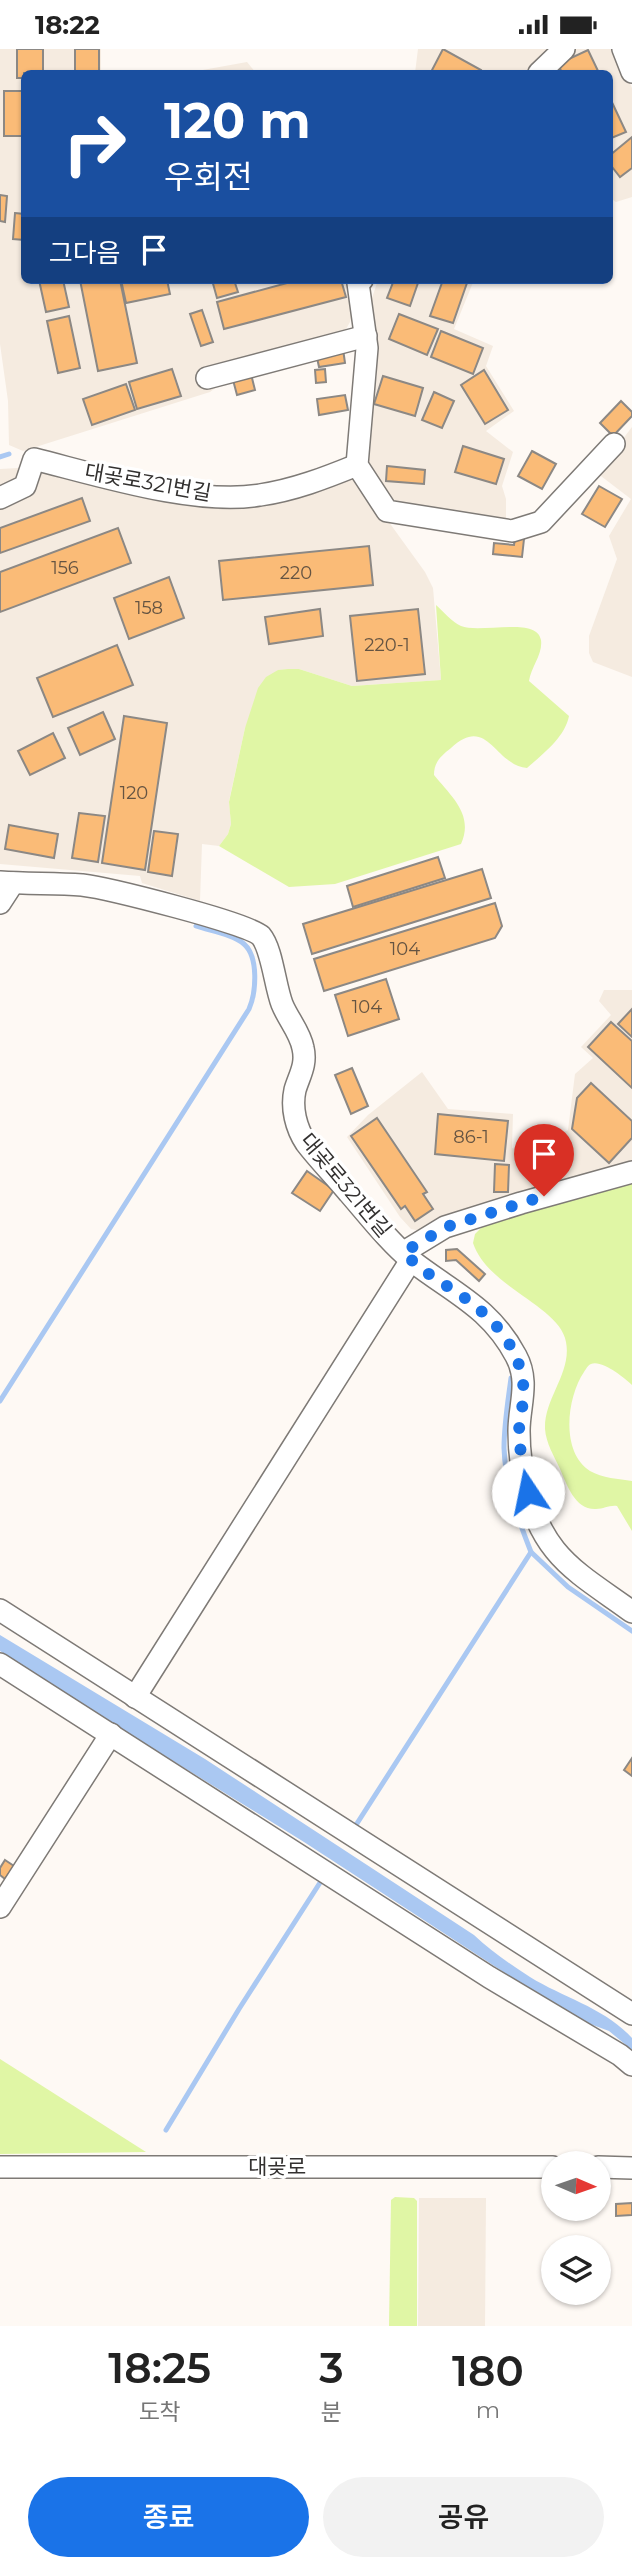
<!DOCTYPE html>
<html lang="ko">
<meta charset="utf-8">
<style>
:root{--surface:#fff;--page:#f2f2f2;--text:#222;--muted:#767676;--accent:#1a73e8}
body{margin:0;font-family:Montserrat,"Noto Sans KR",sans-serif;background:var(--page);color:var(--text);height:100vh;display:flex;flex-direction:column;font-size:26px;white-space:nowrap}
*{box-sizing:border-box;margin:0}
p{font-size:23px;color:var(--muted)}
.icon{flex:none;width:38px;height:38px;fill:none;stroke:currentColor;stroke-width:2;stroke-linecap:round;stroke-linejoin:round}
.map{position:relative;height:2277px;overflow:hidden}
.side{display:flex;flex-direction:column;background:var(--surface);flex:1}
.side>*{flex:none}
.hud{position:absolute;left:21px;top:21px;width:592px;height:214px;border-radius:10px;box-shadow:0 2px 5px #0004;background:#1a4fa0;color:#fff;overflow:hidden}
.needle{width:46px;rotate:92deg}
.fabs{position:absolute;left:541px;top:2102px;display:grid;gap:14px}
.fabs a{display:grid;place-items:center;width:70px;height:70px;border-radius:50%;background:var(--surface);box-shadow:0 2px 5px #0004;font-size:35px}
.pin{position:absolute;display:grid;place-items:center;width:60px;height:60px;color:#fff;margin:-72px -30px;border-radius:50% 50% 50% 0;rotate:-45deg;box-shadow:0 0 7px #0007}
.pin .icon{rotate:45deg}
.me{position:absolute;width:77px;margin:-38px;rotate:349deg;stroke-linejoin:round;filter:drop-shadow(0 0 5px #0008)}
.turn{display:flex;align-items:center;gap:24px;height:147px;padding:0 28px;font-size:32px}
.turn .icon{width:91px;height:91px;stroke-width:2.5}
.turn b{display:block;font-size:49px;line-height:60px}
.then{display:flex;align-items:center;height:66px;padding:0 28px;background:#0003;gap:14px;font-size:26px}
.eta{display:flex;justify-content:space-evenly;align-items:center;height:119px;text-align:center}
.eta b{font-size:42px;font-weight:600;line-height:49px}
.action{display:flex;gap:14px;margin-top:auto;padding:14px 28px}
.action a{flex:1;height:80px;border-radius:42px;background:var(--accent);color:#fff;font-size:28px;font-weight:600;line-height:80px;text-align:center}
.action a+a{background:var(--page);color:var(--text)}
.status{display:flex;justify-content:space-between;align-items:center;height:49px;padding:0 35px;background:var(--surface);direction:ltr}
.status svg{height:19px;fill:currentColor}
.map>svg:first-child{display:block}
.built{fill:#f5ebe0}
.green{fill:#e0f6a5}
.water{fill:#aac8f2}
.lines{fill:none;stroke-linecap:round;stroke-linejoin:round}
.stream{stroke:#aac8f2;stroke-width:5}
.building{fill:#fabb77;stroke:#8c8884;stroke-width:2}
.minor-casing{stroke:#7e7a76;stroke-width:24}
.minor{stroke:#fff;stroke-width:21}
.route{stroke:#1a73e8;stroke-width:12;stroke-dasharray:0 21.6}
.labels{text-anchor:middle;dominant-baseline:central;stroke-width:7;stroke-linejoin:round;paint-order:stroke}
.number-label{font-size:18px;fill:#655442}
.street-label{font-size:21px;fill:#333130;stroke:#fff}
</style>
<div class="status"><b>18:22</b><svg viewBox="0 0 49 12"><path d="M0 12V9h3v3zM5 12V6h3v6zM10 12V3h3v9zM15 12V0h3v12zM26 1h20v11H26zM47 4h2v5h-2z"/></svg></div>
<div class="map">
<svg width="632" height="2277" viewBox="0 0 632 2277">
<rect width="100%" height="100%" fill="#fef9f4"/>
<g class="built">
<polygon points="0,0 101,0 101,24 24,24 24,231 348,231 353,247 353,261 350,273 341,289 218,337 210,343 23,402 9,396 8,352 0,295"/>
<polygon points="418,0 556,0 532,24 415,24"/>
<polygon points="568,0 614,0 632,39 632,148 616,153 609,148 609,24 544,24"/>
<polygon points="247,13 256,24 186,24"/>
<polygon points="378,231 474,231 454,280 493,297 486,317 514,362 486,382 513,403 502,437 506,450 506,475 393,457 366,417 367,362 377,327 370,255"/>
<polygon points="632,378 632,628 593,613 589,604 589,587 617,510 609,487 631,450 597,424"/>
<polygon points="36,418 192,452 352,422 425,523 433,539 441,631 352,637 299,620 278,621 245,679 229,752 231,775 228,785 219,797 202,795 200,852 142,834 140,827 0,815 0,420"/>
<polygon points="604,941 632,941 632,1119 421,1182 411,1180 400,1168 347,1088 368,1066 422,1023 448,1060 513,1065 512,1099 523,1103 568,1081 575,1025 593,1009 581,998 611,966 599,952"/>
<polygon points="419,2149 486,2149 485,2277 418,2277"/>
</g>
<g class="green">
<path d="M436,556c8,7 16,17 25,21 19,8 76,-10 80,14 2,14 -10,27 -12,41l40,35c-4,21 -26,38 -42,52 -33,-3 -39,-54 -76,-20 -10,8 -17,14 -17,27 18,22 40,40 27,69l-126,40 -46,3 -70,-41 9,-12 3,-10 -2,-22 16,-74 13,-40 8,-11 12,-7 10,-1h11l53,17 89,-6z"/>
<path d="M632,1129v207c-7,-7 -31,-26 -41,-21 -3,1 -5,5 -7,8 -17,25 -24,80 6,99 12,7 29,8 42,10v50l-15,-25c-8,-1 -13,3 -21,3 -21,1 -29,-24 -36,-40 -6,-13 -14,-26 -15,-40 -1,-31 27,-56 21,-87 -6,-36 -78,-54 -93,-99l2,-9 7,-7 35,-15z"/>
<polygon points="0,2010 146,2103 0,2105"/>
<polygon points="395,2148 414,2149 417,2152 417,2277 389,2277 391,2151"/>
</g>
<path class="water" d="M0,1586l205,124 269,176c17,16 37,30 56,42 34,21 75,31 102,61v12l-23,-19 -27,-10 -51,-31 -227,-148 -249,-154 -55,-37z"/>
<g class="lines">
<g class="stream">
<polyline points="0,408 9,405"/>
<path d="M0,1352l249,-392c7,-16 10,-52 -5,-65 -12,-10 -34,-13 -48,-18"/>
<polyline points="531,1503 568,1538 632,1582"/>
<path d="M356,1776l175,-273c-13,-33 -26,-68 -27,-104 0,-23 4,-47 7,-70"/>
<polyline points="166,2081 239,1960 323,1829"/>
</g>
</g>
<g class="building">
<polygon points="17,0 43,0 43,24 24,24 24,29 17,29"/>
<rect x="75" y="0" width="24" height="24"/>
<polygon points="443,0 481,21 480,24 431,23"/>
<polygon points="588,1 599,24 562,24 558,15"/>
<rect x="4" y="42" width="20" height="45"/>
<polygon points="609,47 626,83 609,90"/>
<polygon points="632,88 632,119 620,128 609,114 609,107"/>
<polygon points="0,146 7,147 5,173 0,172"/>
<polygon points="15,164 24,165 24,191 13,190"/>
<polygon points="39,231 63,231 69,258 46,263"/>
<polygon points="80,231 120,231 137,314 98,322"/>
<polygon points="121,231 167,231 170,245 126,254"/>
<polygon points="212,231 234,231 238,243 217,249"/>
<polygon points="298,231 341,231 346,248 224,280 217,253"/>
<polygon points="394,231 419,231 410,257 387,249"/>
<polygon points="443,231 468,231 453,274 430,267"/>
<polygon points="202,261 213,293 201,297 190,265"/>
<polygon points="399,265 438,280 427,306 389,290"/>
<polygon points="69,267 80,319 58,324 47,272"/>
<polygon points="441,282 483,299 473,325 431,308"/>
<polygon points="343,300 345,314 319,318 316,304"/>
<polygon points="172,320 181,347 137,360 129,333"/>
<polygon points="325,320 326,333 316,334 315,321"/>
<polygon points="484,321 508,361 485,375 461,336"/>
<polygon points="251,325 255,341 237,346 233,331"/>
<polygon points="383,327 423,339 415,367 374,355"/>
<polygon points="126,335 135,361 92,376 83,350"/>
<polygon points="434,343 454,352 442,379 422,371"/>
<polygon points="345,346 348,361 319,366 317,350"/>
<polygon points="621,352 632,363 632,367 613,387 600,374"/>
<polygon points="463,397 504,410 496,435 455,423"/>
<polygon points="532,402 556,415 542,440 518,427"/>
<polygon points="387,417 425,421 424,435 386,432"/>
<polygon points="599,437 622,450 605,478 582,465"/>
<polygon points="82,449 90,472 0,504 0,479"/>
<polygon points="118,479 131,514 0,563 0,523"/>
<polygon points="515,489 524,490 522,508 493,505 494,494 514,496"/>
<polygon points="369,497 373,536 223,551 219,512"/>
<polygon points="169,528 184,569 129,590 114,549"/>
<polygon points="320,560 323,587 269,595 265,568"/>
<polygon points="418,560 425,625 357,632 350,567"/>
<polygon points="117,596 133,636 53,668 37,629"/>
<polygon points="103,663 115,690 80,706 68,679"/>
<polygon points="124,667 167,674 145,821 102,814"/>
<polygon points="53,684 65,709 30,726 18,702"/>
<polygon points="79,764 105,767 98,813 72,809"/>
<polygon points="9,776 58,785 54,809 5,800"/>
<polygon points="154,782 178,785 172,827 148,823"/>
<polygon points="438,808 445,829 353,858 347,837"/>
<polygon points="482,820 491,849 312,905 303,875"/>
<polygon points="495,854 502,877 495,889 324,942 314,910"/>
<polygon points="386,930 399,970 348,987 335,946"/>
<polygon points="632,960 632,988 618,975"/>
<polygon points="611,973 632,992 632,1039 588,998"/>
<polygon points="352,1019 368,1057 351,1065 335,1026"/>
<polygon points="591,1034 632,1072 632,1089 609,1114 572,1080 577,1049"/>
<polygon points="438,1065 508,1072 504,1112 435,1105"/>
<polygon points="377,1069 427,1143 423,1145 433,1160 415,1172 405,1157 401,1160 351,1087"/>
<polygon points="495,1115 509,1116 508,1143 494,1143"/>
<polygon points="307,1122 334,1141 320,1162 292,1144"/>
<polygon points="457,1200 485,1225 479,1232 456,1211 446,1212 446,1201"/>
<polygon points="632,1709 632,1727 624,1721"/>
<polygon points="5,1811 14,1817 5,1830 0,1826 0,1819"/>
<polygon points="632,2154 632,2166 616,2167 616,2155"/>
</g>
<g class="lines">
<defs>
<g id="minor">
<polyline points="623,0 632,23"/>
<polyline points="539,24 564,0"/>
<polyline points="362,231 358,234 367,299 357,416 387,462 512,482 541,473 614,395"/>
<polyline points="207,329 366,287"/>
<path d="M0,449l25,-12 9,-27c64,16 162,47 226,36 34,-5 65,-17 97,-30"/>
<path d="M0,833c27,2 55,1 82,3 25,3 166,38 179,51 11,13 14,50 21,68 6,15 18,28 21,44 4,17 -4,28 -8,42 -4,18 1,38 11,53 13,17 29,33 43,50 20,23 40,49 63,68 41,32 78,46 104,95 14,26 3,49 3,75 0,40 11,88 36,119 20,25 52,43 77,62"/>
<polyline points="0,854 13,834"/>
<polyline points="404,1203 445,1178 521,1154 632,1123"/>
<polyline points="0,1561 632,1965"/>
<polyline points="0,1615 489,1928 620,2006 632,2016"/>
<polyline points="135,1648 411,1211"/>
<polyline points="0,1858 111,1685"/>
<polyline points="0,2118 553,2118"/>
<polyline points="598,2118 632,2119"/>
</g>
</defs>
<use href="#minor" class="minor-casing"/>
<use href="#minor" class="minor"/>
</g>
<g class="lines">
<path class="route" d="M528,1443c-4,-20 -8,-39 -9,-59 0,-11 3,-22 4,-32 4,-35 -16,-68 -42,-90 -24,-22 -57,-35 -77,-59l42,-25 98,-31"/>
</g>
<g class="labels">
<g class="number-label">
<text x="65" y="519">156</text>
<text x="296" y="524">220</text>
<text x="149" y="559">158</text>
<text x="387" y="596">220-1</text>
<text x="134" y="744">120</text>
<text x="405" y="900">104</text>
<text x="367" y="958">104</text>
<text x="471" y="1088">86-1</text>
</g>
<g class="street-label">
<text transform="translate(148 433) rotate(10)">대곶로321번길</text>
<text transform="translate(346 1136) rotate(50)">대곶로321번길</text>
<text x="277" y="2117">대곶로</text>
</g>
</g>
</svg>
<div class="fabs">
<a><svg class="needle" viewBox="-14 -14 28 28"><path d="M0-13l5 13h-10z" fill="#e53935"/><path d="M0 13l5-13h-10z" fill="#767676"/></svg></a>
<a><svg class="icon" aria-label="layers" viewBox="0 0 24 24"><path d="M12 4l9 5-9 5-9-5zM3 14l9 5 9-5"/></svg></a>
</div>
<div class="pin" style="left:544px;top:1147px;background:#d93025"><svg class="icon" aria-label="arrive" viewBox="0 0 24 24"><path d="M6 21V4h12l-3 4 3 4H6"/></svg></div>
<svg class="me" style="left:528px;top:1443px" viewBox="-20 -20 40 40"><circle r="19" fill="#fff"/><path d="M0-13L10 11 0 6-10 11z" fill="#1a73e8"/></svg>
<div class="hud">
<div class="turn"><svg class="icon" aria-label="right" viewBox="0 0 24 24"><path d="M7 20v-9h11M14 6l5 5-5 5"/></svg><div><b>120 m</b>우회전</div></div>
<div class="then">그다음<svg class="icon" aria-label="arrive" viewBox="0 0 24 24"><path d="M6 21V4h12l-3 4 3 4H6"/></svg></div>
</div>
</div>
<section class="side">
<div class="eta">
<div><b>18:25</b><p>도착</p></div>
<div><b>3</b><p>분</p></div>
<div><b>180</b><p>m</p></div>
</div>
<div class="action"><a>종료</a><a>공유</a></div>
</section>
